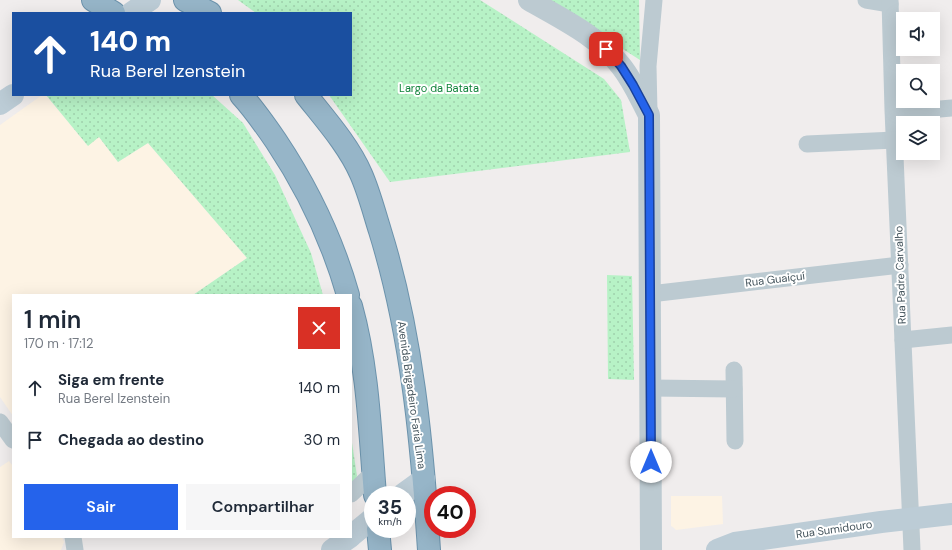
<!DOCTYPE html>
<html lang="pt">
<meta charset="utf-8">
<style>
:root{--surface:#fff;--page:#f6f6f7;--text:#1f2937;--muted:#747a83;--accent:#2563eb}
body{margin:0;font-family:"DM Sans",sans-serif;background:var(--page);color:var(--text);height:100vh;display:flex;flex-direction:column;font-size:15px;white-space:nowrap}
*{box-sizing:border-box;margin:0}
p{font-size:13px;color:var(--muted)}
.icon{flex:none;width:22px;height:22px;fill:none;stroke:currentColor;stroke-width:2;stroke-linecap:round;stroke-linejoin:round}
.map{position:relative;flex:1;overflow:hidden}
.details{position:absolute;left:12px;top:294px;width:340px;height:244px;display:flex;flex-direction:column;background:var(--surface);border-radius:0px;box-shadow:0 4px 16px #0002}
.details>*{flex:none}
.top-card{position:absolute;left:12px;top:12px;width:340px;height:84px;border-radius:0px;box-shadow:0 4px 16px #0002;background:#1a4fa0;color:#fff;overflow:hidden}
.controls{position:absolute;left:896px;top:12px;display:grid;gap:8px}
.controls a{display:grid;place-items:center;width:44px;height:44px;border-radius:0px;background:var(--surface);box-shadow:0 4px 16px #0002;font-size:20px}
.speed{position:absolute;left:364px;top:486px;display:flex;gap:8px;font-size:20px;font-weight:700;text-align:center}
.speed>*{display:grid;place-content:center;width:52px;height:52px;border-radius:50%;background:var(--surface);box-shadow:0 4px 16px #0002;line-height:1}
.speed small{font-size:10px;font-weight:400}
.speed .limit{border:6px solid #d22;background:#fff;color:#111}
.pin{position:absolute;display:grid;place-items:center;width:34px;height:34px;color:#fff;margin:-17px;border-radius:8px;box-shadow:0 2px 6px #0006}
.me{position:absolute;width:44px;margin:-22px;rotate:0deg;stroke-linejoin:round;filter:drop-shadow(0 0 3px #0008)}
.turn{display:flex;align-items:center;gap:14px;height:84px;padding:0 12px;font-size:18px}
.turn .icon{width:52px;height:52px;stroke-width:2.5}
.turn b{display:block;font-size:28px;line-height:34px}
.round{display:grid;place-items:center;flex:none;width:42px;height:42px;border-radius:0px;background:var(--page)}
.head{display:flex;align-items:center;justify-content:space-between;height:68px;padding:0 12px}
h1{font-size:24px;font-weight:600;line-height:30px}
.cta{display:flex;gap:8px;margin-top:auto;padding:8px 12px}
.cta a{flex:1;height:46px;border-radius:0px;background:var(--accent);color:#fff;font-size:16px;font-weight:600;line-height:46px;text-align:center}
.cta a+a{background:var(--page);color:var(--text)}
ul{padding:0;list-style:none}
li{display:flex;align-items:center;gap:12px;height:52px;padding:0 12px}
li div{flex:1}
li b{display:block;font-size:15px}
li em{font-style:normal}
.map>svg:first-child{display:block}
.commercial{fill:#fdf3e4}
.park{fill:url(#park-dots)}
.lines{fill:none;stroke-linecap:round;stroke-linejoin:round}
.trunk-casing{stroke:#6c93ac;stroke-width:24}
.minor{stroke:#bccad1;stroke-width:17}
.tertiary{stroke:#bccad1;stroke-width:22}
.secondary{stroke:#bcccd6;stroke-width:22}
.trunk{stroke:#96b5c8;stroke-width:22}
.route-casing{stroke:#184099;stroke-width:10}
.route{stroke:#2563eb;stroke-width:7}
.labels{text-anchor:middle;dominant-baseline:central;stroke-width:4;stroke-linejoin:round;paint-order:stroke}
.park-label{font-size:11px;fill:#10833a;stroke:#fff}
.street-label{font-size:11px;fill:#44545c;stroke:#fff}
</style>
<div class="map">
<svg width="952" height="550" viewBox="0 0 952 550">
<defs>
<pattern id="park-dots" width="8" height="8" patternUnits="userSpaceOnUse"><rect width="8" height="8" fill="#b7f2c6"/><path d="M2 2h.1M6 6h.1" fill="none" stroke="#9fd1ac" stroke-width="1.8" stroke-linecap="round"/></pattern>
</defs>
<rect width="100%" height="100%" fill="#f0eded"/>
<g class="commercial">
<polygon points="42,95 46,95 87,145 99,137 118,162 148,143 247,258 193,295 13,295 13,416 0,397 0,125"/>
<polygon points="9,461 13,466 13,537 62,537 64,542 61,550 0,550 0,467"/>
<polygon points="671,496 722,496 723,524 676,530 674,528 671,526"/>
</g>
<g class="park">
<polygon points="238,0 480,0 604,79 621,100 630,152 390,182 329,95 351,95 351,13 256,13"/>
<polygon points="546,0 639,0 640,60"/>
<polygon points="46,95 212,95 243,123 275,175 311,253 323,295 193,295 247,258 148,143 118,162 99,137 88,146"/>
<polygon points="607,275 632,276 634,380 608,379"/>
<polygon points="351,436 357,476 351,487"/>
</g>
<g class="lines">
<defs>
<g id="trunk">
<polyline points="93,0 114,13"/>
<polyline points="185,0 210,13"/>
<path d="M241,95c13,14 24,30 35,46 32,48 56,98 72,154"/>
<path d="M306,95c19,24 43,51 55,79 8,18 13,38 19,57 32,103 42,212 49,319"/>
<path d="M351,306c17,61 19,126 24,189"/>
<polyline points="378,529 380,550"/>
</g>
</defs>
<use href="#trunk" class="trunk-casing"/>
<g class="minor">
<polyline points="866,0 890,4"/>
<polyline points="890,0 893,110 912,550"/>
<polyline points="649,112 648,66 654,0"/>
<polyline points="894,113 952,108"/>
<polyline points="807,144 895,140"/>
<polyline points="650,294 900,265"/>
<polyline points="903,340 952,335"/>
<polyline points="734,370 735,441"/>
<polyline points="651,388 734,389"/>
<polyline points="0,422 13,440"/>
<polyline points="351,494 373,473"/>
<polyline points="73,537 75,550"/>
</g>
<path class="tertiary" d="M529,0c33,19 69,36 92,66 12,15 19,32 28,49l2,435"/>
<g class="secondary">
<polyline points="131,13 150,0"/>
<polyline points="0,104 13,95"/>
<polyline points="402,495 424,479"/>
<polyline points="351,536 373,518"/>
<polyline points="332,550 350,537"/>
<polyline points="717,550 735,543 881,522 952,514"/>
</g>
<use href="#trunk" class="trunk"/>
</g>
<g class="lines">
<defs>
<polyline id="route" points="606,49 621,66 633,85 649,115 651,462"/>
</defs>
<use href="#route" class="route-casing"/>
<use href="#route" class="route"/>
</g>
<g class="labels">
<g class="park-label">
<text x="439" y="88">Largo da Batata</text>
</g>
<g class="street-label">
<text transform="translate(900 275) rotate(-92)">Rua Padre Carvalho</text>
<text transform="translate(775 279) rotate(-7)">Rua Guaiçuí</text>
<text transform="translate(412 395) rotate(82)">Avenida Brigadeiro Faria Lima</text>
<text transform="translate(834 529) rotate(-8)">Rua Sumidouro</text>
</g>
</g>
</svg>
<div class="controls">
<a><svg class="icon" aria-label="sound" viewBox="0 0 24 24"><path d="M4 9h4l5-4v14l-5-4H4zM17 9q2 3 0 6"/></svg></a>
<a><svg class="icon" aria-label="search" viewBox="0 0 24 24"><circle cx="10" cy="10" r="6"/><path d="M15 15l6 6"/></svg></a>
<a><svg class="icon" aria-label="layers" viewBox="0 0 24 24"><path d="M12 4l9 5-9 5-9-5zM3 14l9 5 9-5"/></svg></a>
</div>
<div class="speed"><div>35<small>km/h</small></div><div class="limit">40</div></div>
<div class="pin" style="left:606px;top:49px;background:#d93025"><svg class="icon" aria-label="arrive" viewBox="0 0 24 24"><path d="M6 21V4h12l-3 4 3 4H6"/></svg></div>
<svg class="me" style="left:651px;top:462px" viewBox="-20 -20 40 40"><circle r="19" fill="#fff"/><path d="M0-13L10 11 0 6-10 11z" fill="#2563eb"/></svg>
<div class="top-card">
<div class="turn"><svg class="icon" aria-label="ahead" viewBox="0 0 24 24"><path d="M12 20V5M6 11l6-6 6 6"/></svg><div><b>140 m</b>Rua Berel Izenstein</div></div>
</div>
<section class="details">
<div class="head"><div><h1>1 min</h1><p>170 m · 17:12</p></div><a class="round" style="background:#d93025;color:#fff"><svg class="icon" aria-label="close" viewBox="0 0 24 24"><path d="M6 6l12 12M18 6L6 18"/></svg></a></div>
<ul>
<li><svg class="icon" aria-label="ahead" viewBox="0 0 24 24"><path d="M12 20V5M6 11l6-6 6 6"/></svg><div><b>Siga em frente</b><p>Rua Berel Izenstein</p></div><em>140 m</em></li>
<li><svg class="icon" aria-label="arrive" viewBox="0 0 24 24"><path d="M6 21V4h12l-3 4 3 4H6"/></svg><div><b>Chegada ao destino</b></div><em>30 m</em></li>
</ul>
<div class="cta"><a>Sair</a><a>Compartilhar</a></div>
</section>
</div>
